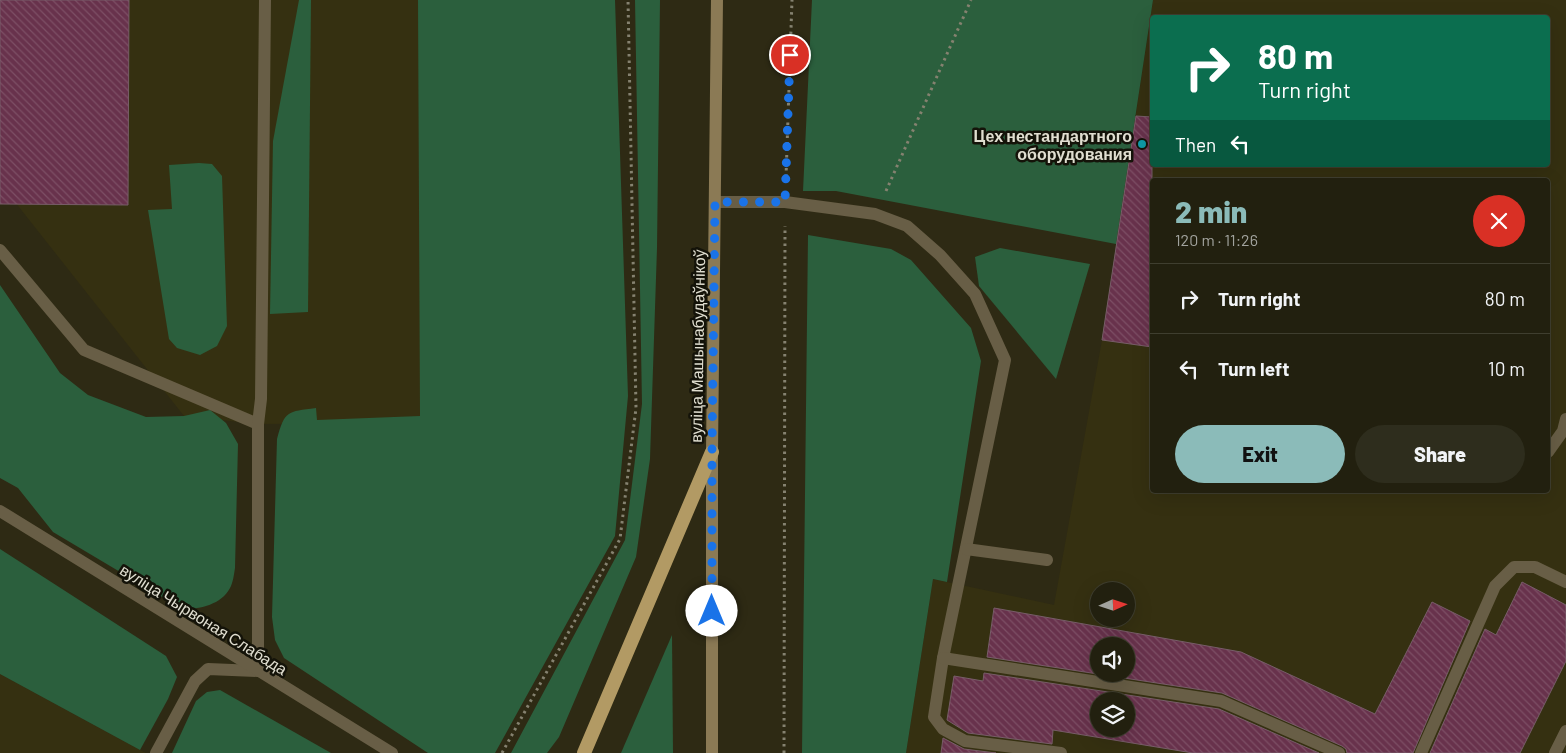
<!DOCTYPE html>
<meta charset="utf-8">
<style>
:root{--surface:#22200f;--page:#2e2d1d;--text:#f1f3f6;--muted:#a2a39e;--line:#3f3e2f;--accent:#8bbbb9}
body{margin:0;font-family:Barlow,sans-serif;background:var(--page);color:var(--text);height:100vh;display:flex;flex-direction:column;font-size:19px;white-space:nowrap}
*{box-sizing:border-box;margin:0}
p{font-size:16px;color:var(--muted)}
.icon{flex:none;width:28px;height:28px;fill:none;stroke:currentColor;stroke-width:2;stroke-linecap:round;stroke-linejoin:round}
.map{position:relative;flex:1;overflow:hidden}
.drawer{position:absolute;left:1150px;top:178px;width:400px;height:315px;display:flex;flex-direction:column;background:var(--surface);border-radius:5px;box-shadow:0 5px 20px #0002,0 0 0 1px var(--line)}
.drawer>*{flex:none}
.guide{position:absolute;left:1150px;top:15px;width:400px;height:152px;border-radius:5px;box-shadow:0 5px 20px #0002,0 0 0 1px var(--line);background:#0b6e4f;color:#fff;overflow:hidden}
.needle{width:32px;rotate:87deg}
.controls{position:absolute;left:1090px;top:582px;display:grid;gap:10px}
.controls a{display:grid;place-items:center;width:45px;height:45px;border-radius:50%;background:var(--surface);box-shadow:0 5px 20px #0002,0 0 0 1px var(--line);font-size:25px}
.pin{position:absolute;display:grid;place-items:center;width:42px;height:42px;color:#fff;margin:-21px;border:2px solid #fff;border-radius:50%;box-shadow:0 1px 5px #0007}
.me{position:absolute;width:55px;margin:-28px;rotate:0deg;stroke-linejoin:round;filter:drop-shadow(0 0 4px #0008)}
.turn{display:flex;align-items:center;gap:18px;height:105px;padding:0 25px;font-size:22px}
.turn .icon{width:65px;height:65px;stroke-width:2.5}
.turn b{display:block;font-size:35px;line-height:42px}
.then{display:flex;align-items:center;height:48px;padding:0 25px;background:#0003;gap:10px;font-size:19px}
.round{display:grid;place-items:center;flex:none;width:52px;height:52px;border-radius:26px;background:var(--page)}
.summary{display:flex;align-items:center;justify-content:space-between;height:85px;padding:0 25px}
h1{font-size:30px;font-weight:800;line-height:38px;color:var(--accent)}
.button{display:flex;gap:10px;margin-top:auto;padding:10px 25px}
.button a{flex:1;height:58px;border-radius:30px;background:var(--accent);color:#111;font-size:20px;font-weight:800;line-height:58px;text-align:center}
.button a+a{background:var(--page);color:var(--text)}
ul{padding:0;list-style:none}
li{display:flex;align-items:center;gap:15px;height:70px;padding:0 25px;border-top:1px solid var(--line)}
li div{flex:1}
li b{display:block;font-size:19px}
li em{font-style:normal}
.map>svg:first-child{display:block}
.built{fill:#353011;fill-rule:evenodd}
.grass{fill:#2b5f3d}
.building{fill:url(#building-back-hatch);stroke:#775d68;fill-rule:evenodd}
.lines{fill:none;stroke-linecap:round;stroke-linejoin:round}
.path{stroke:#858270;stroke-width:3;stroke-dasharray:2.5 4;stroke-linecap:butt}
.service{stroke:#685e46;stroke-width:12}
.minor{stroke:#685e46;stroke-width:12}
.secondary{stroke:#8b7a55;stroke-width:12}
.trunk{stroke:#b29a64;stroke-width:14}
.route{stroke:#1a73e8;stroke-width:9;stroke-dasharray:0 16.2}
.culture-dot{fill:#0f9aa8;stroke:#141309;stroke-width:2}
.labels{text-anchor:middle;dominant-baseline:central;stroke-width:5;stroke-linejoin:round;paint-order:stroke}
.poi-label{font-size:16px;font-weight:bold;fill:#e0ded0;stroke:#141309;text-anchor:end}
.street-label{font-size:16px;fill:#e0ded0;stroke:#141309}
</style>
<div class="map">
<svg width="1566" height="753" viewBox="0 0 1566 753">
<defs>
<pattern id="building-back-hatch" width="6" height="6" patternUnits="userSpaceOnUse" patternTransform="scale(1.25)"><rect width="6" height="6" fill="#68324c"/><path d="M-1 5l2 2M0 0l6 6M5-1l2 2" fill="none" stroke="#7d4f65"/></pattern>
</defs>
<rect width="100%" height="100%" fill="#2e2a14"/>
<g class="built">
<polygon points="0,0 423,0 433,423 258,424 184,416 0,183"/>
<path d="M1153,0h413v753h-660l27,-174 121,26 48,-265zM1152,18h396v147h-396zM1152,180h396v310h-396zM1099,591h27v28h-27zM1099,646h27v28h-27zM1099,701h27v28h-27z"/>
<polygon points="0,674 140,750 146,753 0,753"/>
</g>
<g class="grass">
<polygon points="299,0 311,0 308,312 270,314 273,141"/>
<path d="M418,0h197l13,396 -13,140 -120,217h-67l-144,-95 -9,-18 -3,-23 5,-178c8,-29 10,-27 39,-31l1,12 103,-4z"/>
<polygon points="635,0 660,0 657,248 650,459 636,557 559,737 547,753 511,753 625,540 642,404"/>
<polygon points="812,0 1153,0 1116,244 836,191 803,191"/>
<polygon points="199,163 212,164 222,176 227,326 217,346 200,355 177,348 169,339 148,210 172,209 169,165"/>
<polygon points="808,235 891,249 911,260 971,328 981,361 947,582 933,579 906,753 802,753"/>
<polygon points="1000,248 1090,264 1056,379 979,286 975,257"/>
<path d="M0,285l60,88 28,22 58,22 38,-1 26,-6 16,13 12,21 -3,124c-1,6 -2,15 -5,20 -9,17 -29,20 -46,22l-131,-78 -35,-44 -18,-10z"/>
<polygon points="0,549 166,656 177,677 168,699 140,750 0,674"/>
<polygon points="672,635 673,753 621,753"/>
<polygon points="220,690 331,753 172,753 196,701 207,692"/>
</g>
<g class="building">
<polygon points="0,0 129,0 128,205 0,204"/>
<polygon points="1136,116 1152,117 1152,347 1102,340"/>
<polygon points="1522,582 1566,605 1566,661 1520,753 1430,753 1485,629 1496,635"/>
<path d="M1432,602l38,19 -57,132h-66l-1,-4 -4,-3 -120,-53 -235,-36 7,-49 247,44 134,62zM1099,646h27v28h-27z"/>
<path d="M984,673l235,36 100,44h-126l-140,-23 -1,14 -84,-11 -21,-13 7,-44 29,5zM1099,701h27v28h-27z"/>
<polygon points="943,738 964,749 996,753 941,753"/>
</g>
<g class="lines">
<g class="path">
<polyline points="786,177 792,0"/>
<polyline points="886,191 971,0"/>
<polyline points="502,753 620,539 636,408 628,0"/>
<polyline points="784,753 785,226"/>
</g>
<g class="service">
<polyline points="715,202 785,202 875,214 907,226 940,255 975,294 1005,360 943,658 934,717 943,729 965,741 1061,753"/>
<polyline points="0,250 84,350 258,424"/>
<polyline points="1548,452 1563,431 1566,419"/>
<polyline points="966,549 1047,560"/>
<polyline points="943,658 1221,701 1339,753"/>
<polyline points="156,753 195,681 208,669 258,671 258,424 261,399 265,0"/>
<polyline points="1421,753 1495,586 1514,567 1535,567 1566,582"/>
<polyline points="1555,753 1566,731"/>
</g>
<polyline class="minor" points="0,511 392,753"/>
<polyline class="secondary" points="712,753 712,452 717,0"/>
<polyline class="trunk" points="584,753 712,452"/>
</g>
<g class="lines">
<polyline class="route" points="712,611 712,452 715,202 785,202 790,55"/>
</g>
<circle class="culture-dot" cx="1142" cy="144" r="5"/>
<g class="labels">
<g class="poi-label">
<text x="1132" y="135">Цех нестандартного<tspan x="1132" dy="18">оборудования</tspan></text>
</g>
<g class="street-label">
<text transform="translate(697 346) rotate(-89)">вуліца Машынабудаўнікоў</text>
<text transform="translate(204 619) rotate(32)">вуліца Чырвоная Слабада</text>
</g>
</g>
</svg>
<div class="controls">
<a><svg class="needle" viewBox="-14 -14 28 28"><path d="M0-13l5 13h-10z" fill="#e53935"/><path d="M0 13l5-13h-10z" fill="#a2a39e"/></svg></a>
<a><svg class="icon" aria-label="sound" viewBox="0 0 24 24"><path d="M4 9h4l5-4v14l-5-4H4zM17 9q2 3 0 6"/></svg></a>
<a><svg class="icon" aria-label="layers" viewBox="0 0 24 24"><path d="M12 4l9 5-9 5-9-5zM3 14l9 5 9-5"/></svg></a>
</div>
<div class="pin" style="left:790px;top:55px;background:#d93025"><svg class="icon" aria-label="arrive" viewBox="0 0 24 24"><path d="M6 21V4h12l-3 4 3 4H6"/></svg></div>
<svg class="me" style="left:712px;top:611px" viewBox="-20 -20 40 40"><circle r="19" fill="#fff"/><path d="M0-13L10 11 0 6-10 11z" fill="#1a73e8"/></svg>
<div class="guide">
<div class="turn"><svg class="icon" aria-label="right" viewBox="0 0 24 24"><path d="M7 20v-9h11M14 6l5 5-5 5"/></svg><div><b>80 m</b>Turn right</div></div>
<div class="then">Then<svg class="icon" aria-label="left" viewBox="0 0 24 24"><path d="M17 20v-9H6M10 6l-5 5 5 5"/></svg></div>
</div>
<section class="drawer">
<div class="summary"><div><h1>2 min</h1><p>120 m · 11:26</p></div><a class="round" style="background:#d93025;color:#fff"><svg class="icon" aria-label="close" viewBox="0 0 24 24"><path d="M6 6l12 12M18 6L6 18"/></svg></a></div>
<ul>
<li><svg class="icon" aria-label="right" viewBox="0 0 24 24"><path d="M7 20v-9h11M14 6l5 5-5 5"/></svg><div><b>Turn right</b></div><em>80 m</em></li>
<li><svg class="icon" aria-label="left" viewBox="0 0 24 24"><path d="M17 20v-9H6M10 6l-5 5 5 5"/></svg><div><b>Turn left</b></div><em>10 m</em></li>
</ul>
<div class="button"><a>Exit</a><a>Share</a></div>
</section>
</div>
